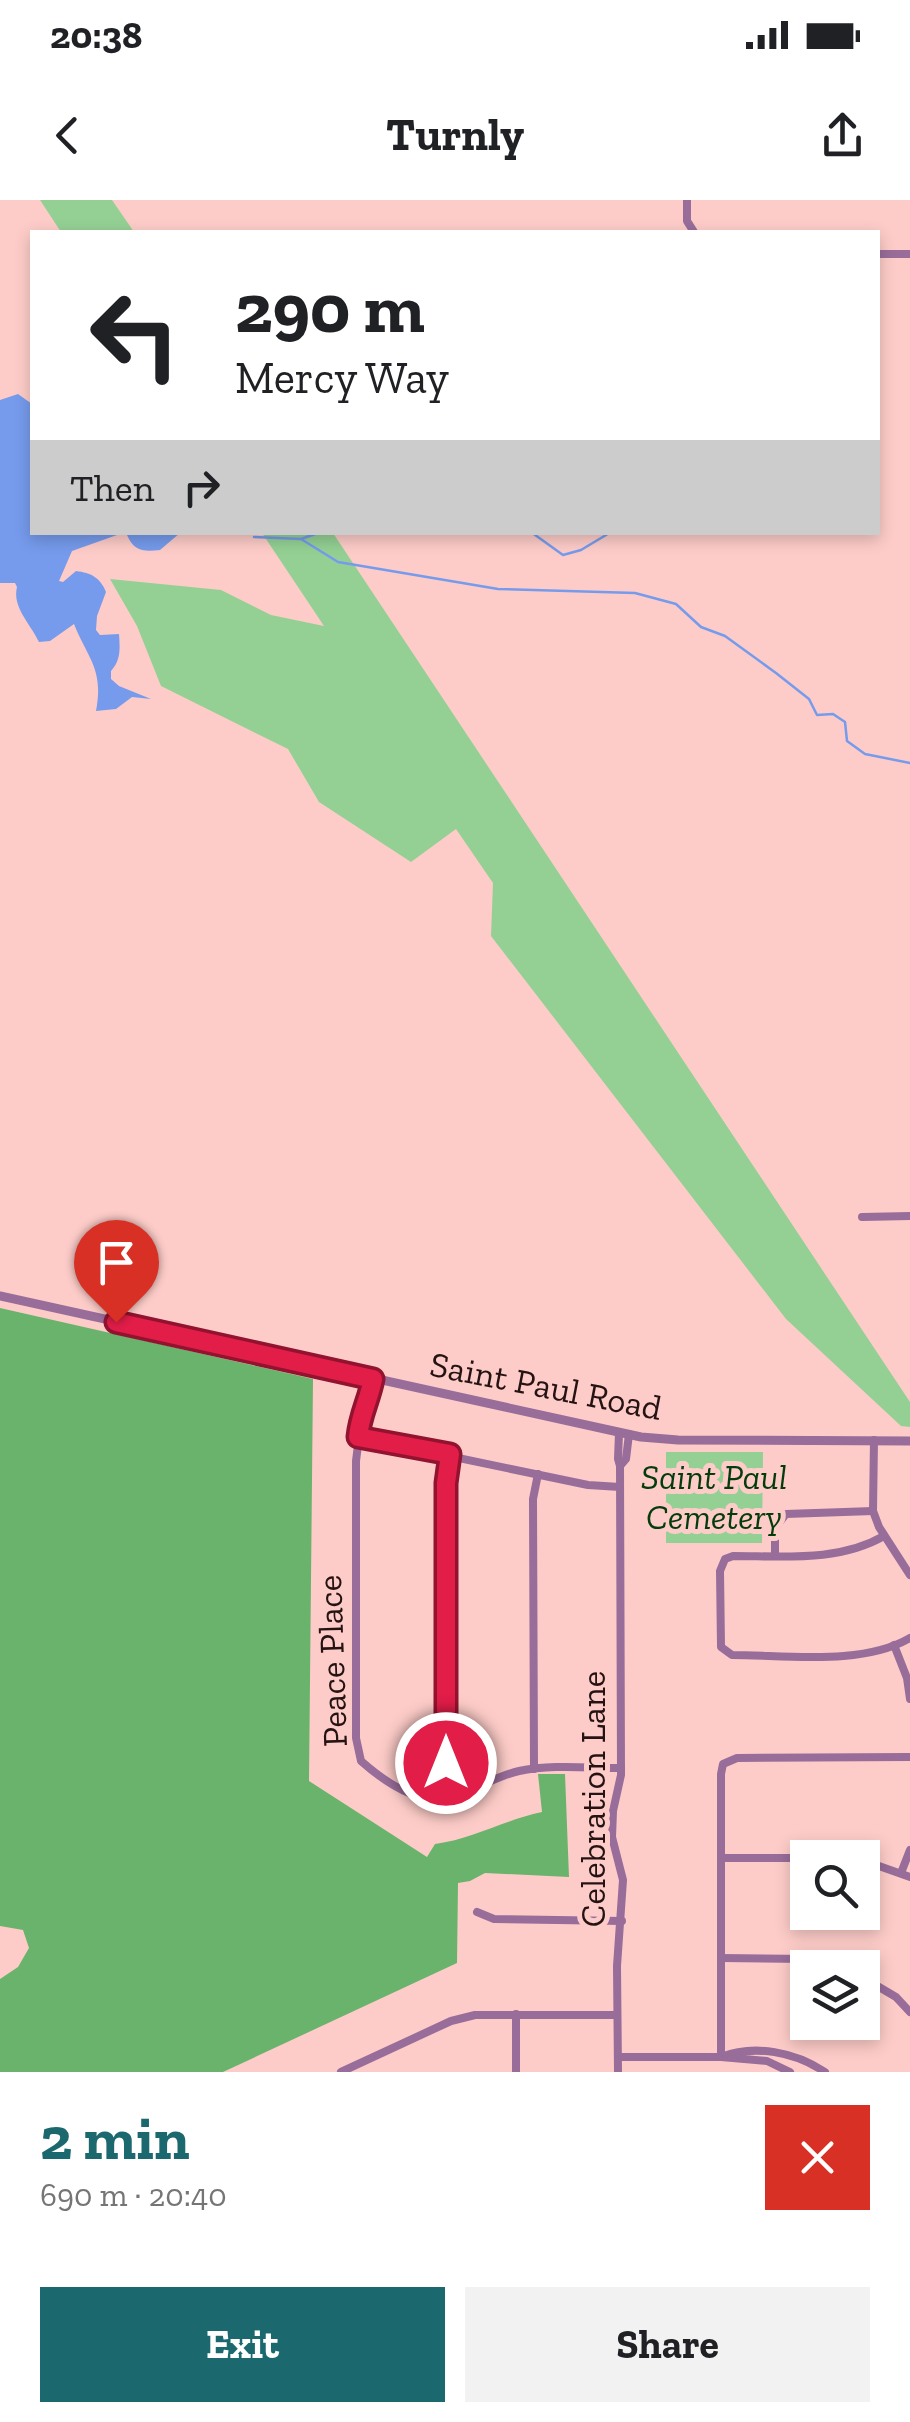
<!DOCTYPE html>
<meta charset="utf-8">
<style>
:root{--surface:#fff;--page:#f2f2f2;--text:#202124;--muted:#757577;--accent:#1c686f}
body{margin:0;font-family:"Zilla Slab",serif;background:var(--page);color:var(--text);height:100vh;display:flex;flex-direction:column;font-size:38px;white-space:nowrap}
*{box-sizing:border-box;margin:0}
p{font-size:32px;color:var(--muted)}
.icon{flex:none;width:55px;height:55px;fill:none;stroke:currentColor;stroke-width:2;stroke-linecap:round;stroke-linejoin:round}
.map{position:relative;height:1872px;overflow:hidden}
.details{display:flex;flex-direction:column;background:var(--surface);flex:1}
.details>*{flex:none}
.hud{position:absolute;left:30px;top:30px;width:850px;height:305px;border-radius:0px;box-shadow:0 5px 15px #0003;background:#fff;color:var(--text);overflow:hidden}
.fabs{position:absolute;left:790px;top:1640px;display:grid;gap:20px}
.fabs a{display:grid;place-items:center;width:90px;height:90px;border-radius:0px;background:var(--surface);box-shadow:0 5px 15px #0003;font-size:50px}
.pin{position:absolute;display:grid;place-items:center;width:85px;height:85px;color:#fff;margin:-102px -42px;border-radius:50% 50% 50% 0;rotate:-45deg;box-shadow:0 0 10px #0007}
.pin .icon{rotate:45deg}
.me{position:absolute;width:110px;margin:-55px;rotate:0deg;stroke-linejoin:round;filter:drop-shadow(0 0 8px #0008)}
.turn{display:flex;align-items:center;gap:35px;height:210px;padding:0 40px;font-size:45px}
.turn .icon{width:130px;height:130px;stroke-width:2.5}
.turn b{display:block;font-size:70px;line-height:85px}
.then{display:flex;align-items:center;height:95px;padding:0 40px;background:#0003;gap:20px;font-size:38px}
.round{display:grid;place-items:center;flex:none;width:105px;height:105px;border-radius:0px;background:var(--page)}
.overview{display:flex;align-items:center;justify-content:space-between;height:170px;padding:0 40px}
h1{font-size:60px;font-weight:700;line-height:75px;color:var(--accent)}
.button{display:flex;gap:20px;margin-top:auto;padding:20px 40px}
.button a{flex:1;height:115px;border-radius:0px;background:var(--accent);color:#fff;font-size:40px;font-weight:700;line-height:115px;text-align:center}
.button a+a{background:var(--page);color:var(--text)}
.status{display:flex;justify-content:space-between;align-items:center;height:70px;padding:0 50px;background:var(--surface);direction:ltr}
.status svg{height:28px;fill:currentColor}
header{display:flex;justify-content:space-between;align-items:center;height:130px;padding:0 40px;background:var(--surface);font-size:45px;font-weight:700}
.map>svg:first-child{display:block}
.green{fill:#94d094}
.forest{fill:#6ab36c}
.water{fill:#769bec}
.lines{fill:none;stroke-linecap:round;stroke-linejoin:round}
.stream{stroke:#769bec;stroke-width:2.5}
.minor{stroke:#986d9a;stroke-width:8}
.tertiary{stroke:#986d9a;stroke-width:9}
.route-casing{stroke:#92132f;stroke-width:25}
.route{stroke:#e11d48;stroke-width:18}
.labels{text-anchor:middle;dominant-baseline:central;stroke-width:10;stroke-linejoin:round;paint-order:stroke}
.street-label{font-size:35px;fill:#241312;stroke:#fdccc8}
.park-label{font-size:35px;font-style:italic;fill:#043b0b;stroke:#fdccc8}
</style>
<div class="status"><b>20:38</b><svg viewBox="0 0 49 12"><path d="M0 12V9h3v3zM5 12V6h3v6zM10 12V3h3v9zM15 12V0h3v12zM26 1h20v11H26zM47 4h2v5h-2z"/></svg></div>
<header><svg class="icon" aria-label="back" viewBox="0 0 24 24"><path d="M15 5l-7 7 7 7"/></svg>Turnly<svg class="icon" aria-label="share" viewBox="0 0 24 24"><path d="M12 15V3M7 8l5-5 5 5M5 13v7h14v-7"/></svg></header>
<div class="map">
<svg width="910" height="1872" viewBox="0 0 910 1872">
<rect width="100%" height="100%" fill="#fdccc8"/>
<g class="green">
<polygon points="40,0 112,0 134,32 61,32"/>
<polygon points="262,333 333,333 910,1202 910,1227 901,1226 786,1119 491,736 493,683 456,629 411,662 319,602 288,549 161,486 137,426 110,379 221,390 271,415 324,426"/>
<polygon points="666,1252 763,1252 762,1343 666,1343"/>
</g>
<path class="forest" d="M0,1108l313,71 -4,402 118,76 8,-13c38,-5 69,-24 107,-32l-4,-38h27l4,103 -84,-4 -15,8 -12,2 -1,80 -234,109h-223v-93l18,-12 11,-19 -6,-18 -23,-4z"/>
<path class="water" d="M18,194l14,10v128l148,1 -20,17c-17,2 -26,1 -33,-15h-10l-45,16 -13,30 4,1 13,-11c15,2 24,6 30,21l-9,24 -1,14 4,5 19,-1c1,15 2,26 -8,37v8l8,7 32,13 -19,-2 -16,12 -20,2c8,-42 -8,-52 -22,-87l-24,17 -11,1c-9,-19 -27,-35 -22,-55l-2,-4h-15v-183z"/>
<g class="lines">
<g class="stream">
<polyline points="531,332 563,355 581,350 611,332"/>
<polyline points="254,337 301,339 321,332"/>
<polyline points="301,339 338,362 498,389 635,393 676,404 701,427 725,436 776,473 809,499 817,515 833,514 845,522 847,541 865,554 910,563"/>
</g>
<g class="minor">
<polyline points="687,0 687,21 694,32"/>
<polyline points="878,54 910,54"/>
<polyline points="862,1017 910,1016"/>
<polyline points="365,1177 363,1205 369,1199 373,1179"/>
<path d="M363,1205l-7,56v277l5,23c26,23 64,49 99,34 20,-8 37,-19 59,-24 32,-7 69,-3 102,-3"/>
<polyline points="619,1233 618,1259 620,1266 626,1259 629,1234"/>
<polyline points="358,1237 588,1285 620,1287"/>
<polyline points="874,1240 873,1311 879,1327 910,1375"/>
<polyline points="450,1255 446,1283 445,1563 451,1598"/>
<path d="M884,1336c-45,26 -100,20 -151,20l-8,3 -5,12 1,76 11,8c54,0 131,11 178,-17"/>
<polyline points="775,1355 775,1328 786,1314 873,1311"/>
<polyline points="894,1445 907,1478 910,1499"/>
<polyline points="534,1569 533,1299 538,1274"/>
<polyline points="721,1658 836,1658"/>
<polyline points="862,1660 910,1677"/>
<polyline points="901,1673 910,1650"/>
<polyline points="477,1712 494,1719 622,1721"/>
<polyline points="721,1758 808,1759 841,1768"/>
<polyline points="862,1777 896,1797 910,1812"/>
<polyline points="516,1814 516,1872"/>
<polyline points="619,1857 721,1857 721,1574 723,1564 737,1558 910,1557"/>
<polyline points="341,1872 451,1821 475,1815 617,1815"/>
<polyline points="618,1872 617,1766 623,1680 612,1637 613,1611 621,1575 620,1266"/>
<path d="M790,1872l-23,-11 -46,-4c34,-13 74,-5 104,15"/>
</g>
<polyline class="tertiary" points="0,1096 641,1237 678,1240 910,1241"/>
</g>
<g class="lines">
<defs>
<path id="route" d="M116,1122l257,57c-4,21 -13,36 -15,58l92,17 -4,29v280"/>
</defs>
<use href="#route" class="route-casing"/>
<use href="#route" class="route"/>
</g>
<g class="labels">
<g class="street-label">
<text transform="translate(546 1186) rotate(11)">Saint Paul Road</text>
<text transform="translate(332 1461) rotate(-92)">Peace Place</text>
<text transform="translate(593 1599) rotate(-90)">Celebration Lane</text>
</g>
<g class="park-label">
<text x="714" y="1277">Saint Paul<tspan x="714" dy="40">Cemetery</tspan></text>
</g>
</g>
</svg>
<div class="fabs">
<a><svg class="icon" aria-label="search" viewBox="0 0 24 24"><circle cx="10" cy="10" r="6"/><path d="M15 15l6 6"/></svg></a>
<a><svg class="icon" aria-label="layers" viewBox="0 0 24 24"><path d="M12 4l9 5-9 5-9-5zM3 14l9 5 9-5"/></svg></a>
</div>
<div class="pin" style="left:116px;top:1122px;background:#d93025"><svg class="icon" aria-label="arrive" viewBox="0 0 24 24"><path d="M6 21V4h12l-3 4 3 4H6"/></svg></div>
<svg class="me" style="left:446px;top:1563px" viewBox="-20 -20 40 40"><circle r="17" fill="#e11d48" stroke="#fff" stroke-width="3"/><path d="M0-11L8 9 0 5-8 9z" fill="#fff"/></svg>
<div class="hud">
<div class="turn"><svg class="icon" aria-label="left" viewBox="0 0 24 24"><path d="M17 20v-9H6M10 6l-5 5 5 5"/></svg><div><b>290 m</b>Mercy Way</div></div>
<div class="then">Then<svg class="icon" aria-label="right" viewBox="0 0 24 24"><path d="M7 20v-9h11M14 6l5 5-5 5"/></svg></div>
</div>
</div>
<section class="details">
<div class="overview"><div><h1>2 min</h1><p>690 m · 20:40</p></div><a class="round" style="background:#d93025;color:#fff"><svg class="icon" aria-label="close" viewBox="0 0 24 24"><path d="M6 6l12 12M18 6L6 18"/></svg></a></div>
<div class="button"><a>Exit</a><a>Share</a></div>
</section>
